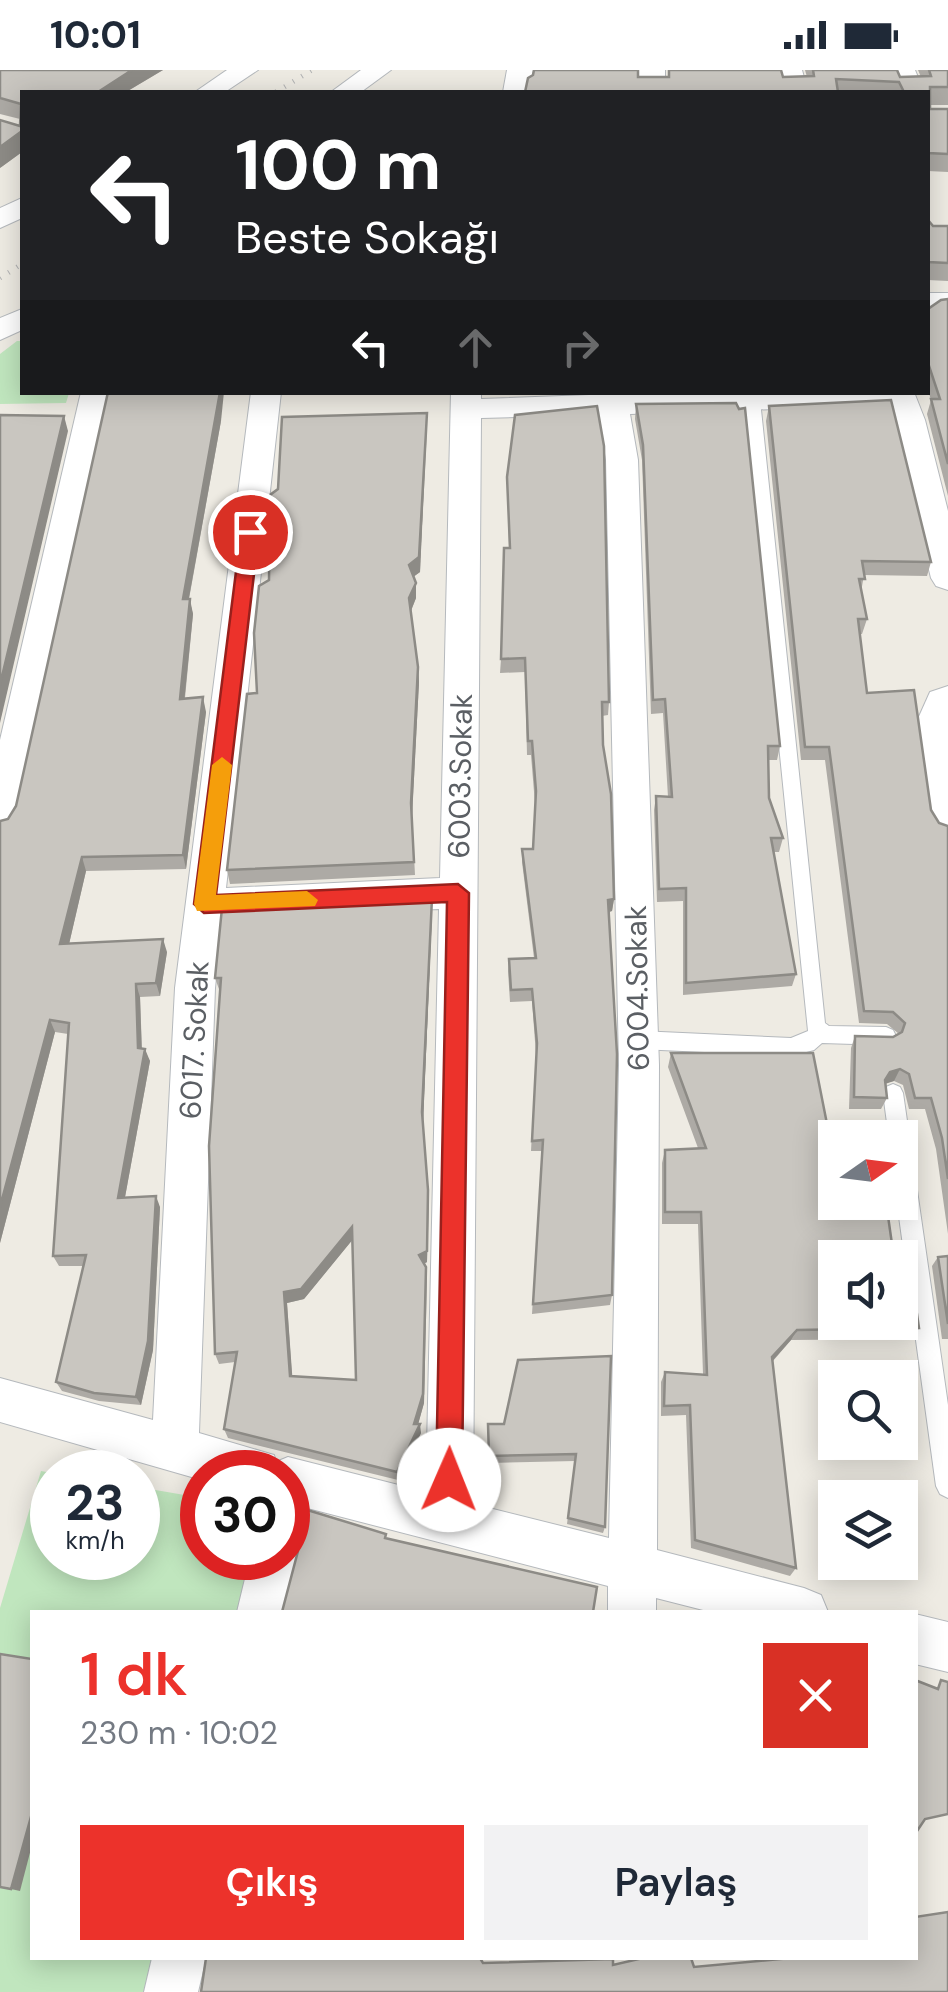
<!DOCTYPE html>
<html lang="tr">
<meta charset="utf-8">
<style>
:root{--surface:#fff;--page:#f2f2f3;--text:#1f2937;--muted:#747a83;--accent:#ec322b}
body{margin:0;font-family:"DM Sans",sans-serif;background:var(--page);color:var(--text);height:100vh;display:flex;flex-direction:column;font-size:38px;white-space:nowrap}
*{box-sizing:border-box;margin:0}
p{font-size:32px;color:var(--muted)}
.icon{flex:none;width:55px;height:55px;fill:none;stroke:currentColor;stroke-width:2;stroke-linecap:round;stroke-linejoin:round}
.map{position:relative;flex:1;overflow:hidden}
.sheet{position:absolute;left:30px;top:1540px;width:888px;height:350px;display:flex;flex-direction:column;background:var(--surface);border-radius:0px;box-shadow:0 5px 25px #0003}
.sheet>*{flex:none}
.banner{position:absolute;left:20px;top:20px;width:910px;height:305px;border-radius:0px;box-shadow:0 5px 25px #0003;background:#202124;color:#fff;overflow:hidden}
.needle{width:65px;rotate:76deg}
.fabs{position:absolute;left:818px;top:1050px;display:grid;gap:20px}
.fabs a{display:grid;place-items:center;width:100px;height:100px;border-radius:0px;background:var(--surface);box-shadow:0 5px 25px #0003;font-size:50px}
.speed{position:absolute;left:30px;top:1380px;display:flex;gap:20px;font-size:50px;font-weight:700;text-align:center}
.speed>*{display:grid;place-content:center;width:130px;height:130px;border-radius:50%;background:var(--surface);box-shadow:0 5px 25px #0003;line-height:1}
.speed small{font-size:25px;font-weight:400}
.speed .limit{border:15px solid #d22;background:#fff;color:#111}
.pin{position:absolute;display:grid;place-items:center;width:85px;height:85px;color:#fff;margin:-42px;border:5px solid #fff;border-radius:50%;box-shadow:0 2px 10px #0007}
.me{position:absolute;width:110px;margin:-55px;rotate:1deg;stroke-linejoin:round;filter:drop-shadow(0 0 8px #0008)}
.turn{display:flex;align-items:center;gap:35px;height:210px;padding:0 50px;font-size:45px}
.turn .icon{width:130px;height:130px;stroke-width:2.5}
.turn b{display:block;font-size:70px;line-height:85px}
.lanes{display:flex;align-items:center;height:95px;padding:0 50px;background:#0003;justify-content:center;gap:50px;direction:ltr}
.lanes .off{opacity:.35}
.round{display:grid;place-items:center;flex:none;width:105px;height:105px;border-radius:0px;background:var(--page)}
.head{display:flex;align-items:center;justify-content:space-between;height:170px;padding:0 50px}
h1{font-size:60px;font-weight:600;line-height:75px;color:var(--accent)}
.primary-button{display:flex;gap:20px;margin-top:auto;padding:20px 50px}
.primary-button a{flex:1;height:115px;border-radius:0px;background:var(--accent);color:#fff;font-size:40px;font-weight:600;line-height:115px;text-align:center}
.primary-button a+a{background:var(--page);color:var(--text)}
.status{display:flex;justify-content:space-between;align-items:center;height:70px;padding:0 50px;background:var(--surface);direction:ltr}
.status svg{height:28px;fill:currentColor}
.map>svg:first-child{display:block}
.green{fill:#c0e6be}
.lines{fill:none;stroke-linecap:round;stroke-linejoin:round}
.service-casing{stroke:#b5b9bd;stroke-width:2}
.minor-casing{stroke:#b5b9bd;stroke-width:2}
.service{fill:#fff;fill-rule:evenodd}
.minor{fill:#fff;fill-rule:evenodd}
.rail{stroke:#b2b3b4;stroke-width:5;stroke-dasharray:1 9;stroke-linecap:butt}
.wall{fill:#adaaa5;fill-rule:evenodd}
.shaded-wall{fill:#8d8b86}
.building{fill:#c9c6c0;stroke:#8d8b86;stroke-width:2.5;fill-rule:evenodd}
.route{fill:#ec322b;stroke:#99201c;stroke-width:2.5}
.slow{fill:#f59e0b}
.labels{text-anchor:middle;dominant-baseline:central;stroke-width:10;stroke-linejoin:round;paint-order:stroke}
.street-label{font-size:30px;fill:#5b5f64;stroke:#fff}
</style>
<div class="status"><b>10:01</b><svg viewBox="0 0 49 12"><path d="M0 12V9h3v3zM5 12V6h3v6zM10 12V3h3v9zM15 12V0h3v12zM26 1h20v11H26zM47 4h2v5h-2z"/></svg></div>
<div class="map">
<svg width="948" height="1922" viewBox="0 0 948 1922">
<rect width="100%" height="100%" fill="#eeebe3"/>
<g class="green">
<polygon points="17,271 22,271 22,322 69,323 66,333 0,334 0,284"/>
<polygon points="41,1401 52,1403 52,1488 138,1488 138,1417 202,1428 202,1488 260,1488 248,1542 32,1542 32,1888 172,1888 164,1922 0,1922 0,1538"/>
</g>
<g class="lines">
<defs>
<g id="service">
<polygon points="752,325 760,330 825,953 829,956 886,957 893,960 896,966 893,972 886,975 822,973 814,980 791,986 639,979 632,976 629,970 632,964 639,961 791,968 808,961 744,330"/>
<polygon points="893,1014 900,1017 903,1023 948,1335 948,1428 940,1424 936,1416 897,1132 900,1132 900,1068 889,1068 883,1023 886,1017"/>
</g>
<g id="minor">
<polygon points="227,0 258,0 225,22 195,22"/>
<polygon points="361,0 391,0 361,22 331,22"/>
<polygon points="507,0 533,0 529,22 503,22"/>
<rect x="639" y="0" width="26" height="22"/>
<polygon points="776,0 802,0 808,22 782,22"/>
<polygon points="889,0 915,0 924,22 898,22"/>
<polygon points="22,128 22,148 0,158 0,138"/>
<rect x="928" y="223" width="20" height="18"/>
<polygon points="22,239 22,260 0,270 0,248"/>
<polygon points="81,322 111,322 18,749 13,759 0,763 0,670"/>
<path d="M251,322h30l-55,496 214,-10 11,-486h30v7l189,-7h244l11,28 23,91v79l-12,-4 -5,-8 -42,-173 -259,9 8,46 21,605 -2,485 147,38 17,7 7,17h-117l-55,-14v14h-48v-26l-320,-83v-31h-86v8l-202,-58v-44l153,42 22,-432zM599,345l7,45 13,605 -10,473 -136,-34 8,-1086zM439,839l-13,583 -138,-35 -12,5 -2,-7 -75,-22 16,-445 7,-69z"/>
<polygon points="948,616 948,768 935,763 930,753 917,651 930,622"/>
<polygon points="288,1470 298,1488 285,1542 237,1542 250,1488 288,1488"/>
<polygon points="915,1544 948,1552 948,1602 915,1594"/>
<polygon points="152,1888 206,1888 198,1922 144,1922"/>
</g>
</defs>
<use href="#service" class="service-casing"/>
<use href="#minor" class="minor-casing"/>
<use href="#service" class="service"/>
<use href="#minor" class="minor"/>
<g class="rail">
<polyline points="276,22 312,0"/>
<polyline points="0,208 22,194"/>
</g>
</g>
<g class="wall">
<polygon points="0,0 163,0 126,22 22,22 22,82 0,98 20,56 20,49 0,44"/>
<polygon points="668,0 781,0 783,7 807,7 805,0 897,0 900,7 921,7 918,0 948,0 948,35 930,35 930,39 948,39 948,102 928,101 928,22 525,22 638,7 668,7"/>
<polygon points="928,150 933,156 948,156 948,211 928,210"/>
<polygon points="948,229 948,426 927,344 931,330 928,320 928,239"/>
<polygon points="636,334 780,676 777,690 769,690 769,728 783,768 779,782 774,782 796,904 792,916 683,925 683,831 657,832 654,740 656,726 668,727 663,643 651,644 642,390 635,349"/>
<polygon points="769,336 931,492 927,506 864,505 861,522 867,549 862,564 860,564 867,623 939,753 948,756 948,1164 936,1079 925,1039 909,1039 903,1015 894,1011 885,1013 887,1028 881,1039 849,1039 851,978 855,966 893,967 899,964 887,954 859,953 825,690 801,690 766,351"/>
<polygon points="221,351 189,529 193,544 185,628 206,642 186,799 86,801 69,874 167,882 160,926 140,927 142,979 150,991 125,1127 160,1137 153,1280 141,1335 99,1331 62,1321 56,1312 84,1196 59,1196 53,1186 68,964 55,962 0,1173 0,751 8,749"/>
<polygon points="427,358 420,502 413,507 416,513 416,528 411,541 419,612 412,747 415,805 230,814 227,800 257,623 269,510"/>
<polygon points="507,407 609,632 608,645 602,646 603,675 614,829 612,841 608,842 612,1225 610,1235 532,1244 542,1081 531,1081 536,985 532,931 510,932 508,901 509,889 534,888 522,792 522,779 533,779 535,734 531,685 527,685 525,602 500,603 509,478"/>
<path d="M432,843l-9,211 6,78 -2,60 -3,2 2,3 1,11 -3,125 -6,21 3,9 -23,47 -170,-42 -4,-9 11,-67 -16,2 -4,-10 5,-362 -5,-14zM352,1170l4,140 -64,-3 -5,-74 17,-4z"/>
<polygon points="671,983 828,1059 894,1188 919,1258 912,1269 791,1270 773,1291 796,1498 790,1506 691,1478 686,1345 661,1346 661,1312 665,1302 703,1304 698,1154 662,1154 662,1093 665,1080 698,1078 668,997"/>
<polygon points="948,1186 948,1269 942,1269 932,1196 938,1187"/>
<polygon points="611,1286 605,1457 603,1463 567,1454 575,1391 488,1393 488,1354 504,1354"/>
</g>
<g class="shaded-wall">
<polygon points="132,0 163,0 126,22 98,22"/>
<polygon points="22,61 22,82 0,98 0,77"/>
<polygon points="220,322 224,322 221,351 186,544 183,529"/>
<polygon points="427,343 420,502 409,510 409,495"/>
<polygon points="64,346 68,361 0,653 0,615"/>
<polygon points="416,513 416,528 410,543 409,528"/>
<polygon points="190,529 193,544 183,643 180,629"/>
<polygon points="418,597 419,612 412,747 411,733"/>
<polygon points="203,627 206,642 186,799 183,785"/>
<polygon points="82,787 86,801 66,887 60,874"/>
<polygon points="432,828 432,843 423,1055 422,1042"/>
<polygon points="614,829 612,841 606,843 608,830"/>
<polygon points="163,869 167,882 160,926 156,913"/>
<polygon points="136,914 140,927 142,991 138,978"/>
<polygon points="50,950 55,962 0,1173 0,1137"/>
<polygon points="145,979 150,991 123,1138 118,1128"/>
<polygon points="900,999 894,1011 885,1014 880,1021 890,1002"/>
<polygon points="428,1120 427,1192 419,1196 419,1185"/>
<polygon points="156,1126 160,1137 153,1280 141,1335 136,1327"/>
<polygon points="352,1157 354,1168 304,1229 287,1233 293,1316 290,1306 284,1222"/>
<polygon points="426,1197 424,1333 416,1362 420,1354 421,1363 398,1410 397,1402 414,1354"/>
<polygon points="797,1260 791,1270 767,1297 772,1287"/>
<polygon points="32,1743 32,1775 20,1821 11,1819"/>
</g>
<g class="building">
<polygon points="0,0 132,0 98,22 22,22 22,61 0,77 0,50 20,56 21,34 0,28"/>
<polygon points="534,0 638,0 638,7 669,7 669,0 781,0 783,7 814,6 813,0 897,0 900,7 931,6 929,0 948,0 948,17 930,17 930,39 948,39 948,84 928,83 928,22 904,22 899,12 836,9 838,22 525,22 528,8 533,5"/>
<polygon points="928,150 933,156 948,156 948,193 928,192"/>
<polygon points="948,229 948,394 931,329 940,329 928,293 928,239 941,230"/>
<polygon points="108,322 220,322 183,529 190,529 180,629 203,627 183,785 82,787 60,874 163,869 156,913 136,914 138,978 145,979 118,1128 156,1126 148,1271 136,1327 94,1323 56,1312 86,1185 53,1186 69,953 50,950 0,1137 0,751 8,749 16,736"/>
<polygon points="891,330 931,492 862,491 865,509 859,509 867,549 858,549 867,623 914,620 931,740 939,753 948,756 948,1109 942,1068 931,1028 915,1028 909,1004 900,999 890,1002 885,1010 887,1028 854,1027 855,966 893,967 902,962 905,953 893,942 864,941 829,677 805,677 769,336"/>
<polygon points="736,333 739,339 745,338 780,676 768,676 769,728 783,768 771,768 796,904 686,913 686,818 659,819 656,726 672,727 665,629 653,630 643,375 636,334"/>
<polygon points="597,336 604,376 609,632 602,632 603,675 611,724 614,829 608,830 617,984 612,1225 533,1234 543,1070 532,1071 537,973 532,919 511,920 509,889 536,888 522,779 533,779 536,721 532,671 528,671 525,588 501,589 504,478 510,478 507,407 515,345"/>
<polygon points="427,343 419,487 409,495 416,513 409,528 418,597 411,733 414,792 227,800 247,624 257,623 254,563 259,516 269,510 270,425 278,419 282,347"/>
<polygon points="0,345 64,346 0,615"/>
<path d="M432,828l-10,214 6,78 -1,61 -8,4 7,12 -3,127 -9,30h6l-23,48 -173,-43 13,-77 -22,2 -6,-208 12,-168h-6l7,-70zM352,1157l4,153 -66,-4 -6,-84 17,-3z"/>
<polygon points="671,983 813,983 828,1059 874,1054 876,1068 835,1068 835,1132 886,1132 894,1188 835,1188 835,1252 900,1252 900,1189 909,1188 919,1258 797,1260 772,1287 796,1498 695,1470 690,1335 664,1336 665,1302 707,1305 701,1142 665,1142 665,1080 706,1078"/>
<polygon points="948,1186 948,1254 938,1187"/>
<polygon points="611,1286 605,1457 568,1448 576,1384 489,1386 488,1354 504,1354 518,1290"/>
<polygon points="304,1439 386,1464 385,1468 597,1517 593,1542 282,1542 298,1481 296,1474"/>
<polygon points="0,1584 32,1589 32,1743 11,1819 0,1817"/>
<polygon points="915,1610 938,1619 941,1610 948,1612 948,1744 925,1749 915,1764"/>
<polygon points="948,1842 948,1922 201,1922 206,1888 480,1888 483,1893 613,1889 613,1895 643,1888 691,1888 694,1897 791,1888 915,1888 915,1847"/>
</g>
<polygon class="route" points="250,456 259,462 216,825 458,814 469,823 462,1410 458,1419 449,1423 440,1419 436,1410 447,832 204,843 194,834 241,462"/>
<polygon class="slow" points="222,687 232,695 216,825 307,821 318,830 315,836 197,841 194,834 212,695"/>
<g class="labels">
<g class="street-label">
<text transform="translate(460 706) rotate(-89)">6003.Sokak</text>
<text transform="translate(637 918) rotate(-91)">6004.Sokak</text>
<text transform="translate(194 970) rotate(-87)">6017. Sokak</text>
</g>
</g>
</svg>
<div class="fabs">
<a><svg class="needle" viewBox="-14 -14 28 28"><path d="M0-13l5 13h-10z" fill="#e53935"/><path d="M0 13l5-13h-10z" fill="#747a83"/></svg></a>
<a><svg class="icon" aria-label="sound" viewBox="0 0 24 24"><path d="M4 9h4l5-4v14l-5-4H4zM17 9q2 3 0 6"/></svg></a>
<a><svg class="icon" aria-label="search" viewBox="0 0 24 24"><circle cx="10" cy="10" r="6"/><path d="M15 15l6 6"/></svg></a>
<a><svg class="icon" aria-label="layers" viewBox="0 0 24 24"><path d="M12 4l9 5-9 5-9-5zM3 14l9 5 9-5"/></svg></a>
</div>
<div class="speed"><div>23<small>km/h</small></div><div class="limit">30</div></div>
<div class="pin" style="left:250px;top:462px;background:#d93025"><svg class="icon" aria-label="arrive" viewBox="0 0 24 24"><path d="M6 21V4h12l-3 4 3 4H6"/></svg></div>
<svg class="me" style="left:449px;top:1410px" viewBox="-20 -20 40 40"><circle r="19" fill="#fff"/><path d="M0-13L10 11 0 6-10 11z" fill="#ec322b"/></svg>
<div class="banner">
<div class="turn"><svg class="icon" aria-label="left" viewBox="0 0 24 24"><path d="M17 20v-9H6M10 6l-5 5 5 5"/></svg><div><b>100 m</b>Beste Sokağı</div></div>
<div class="lanes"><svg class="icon" aria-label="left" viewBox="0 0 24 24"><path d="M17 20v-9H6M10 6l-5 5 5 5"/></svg><svg class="icon off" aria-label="ahead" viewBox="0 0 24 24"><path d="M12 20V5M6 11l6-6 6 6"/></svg><svg class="icon off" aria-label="right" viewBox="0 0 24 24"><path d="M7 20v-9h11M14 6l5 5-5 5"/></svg></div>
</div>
<section class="sheet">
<div class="head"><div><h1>1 dk</h1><p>230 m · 10:02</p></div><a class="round" style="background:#d93025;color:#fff"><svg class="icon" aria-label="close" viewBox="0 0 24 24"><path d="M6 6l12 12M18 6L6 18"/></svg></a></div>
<div class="primary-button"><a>Çıkış</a><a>Paylaş</a></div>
</section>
</div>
